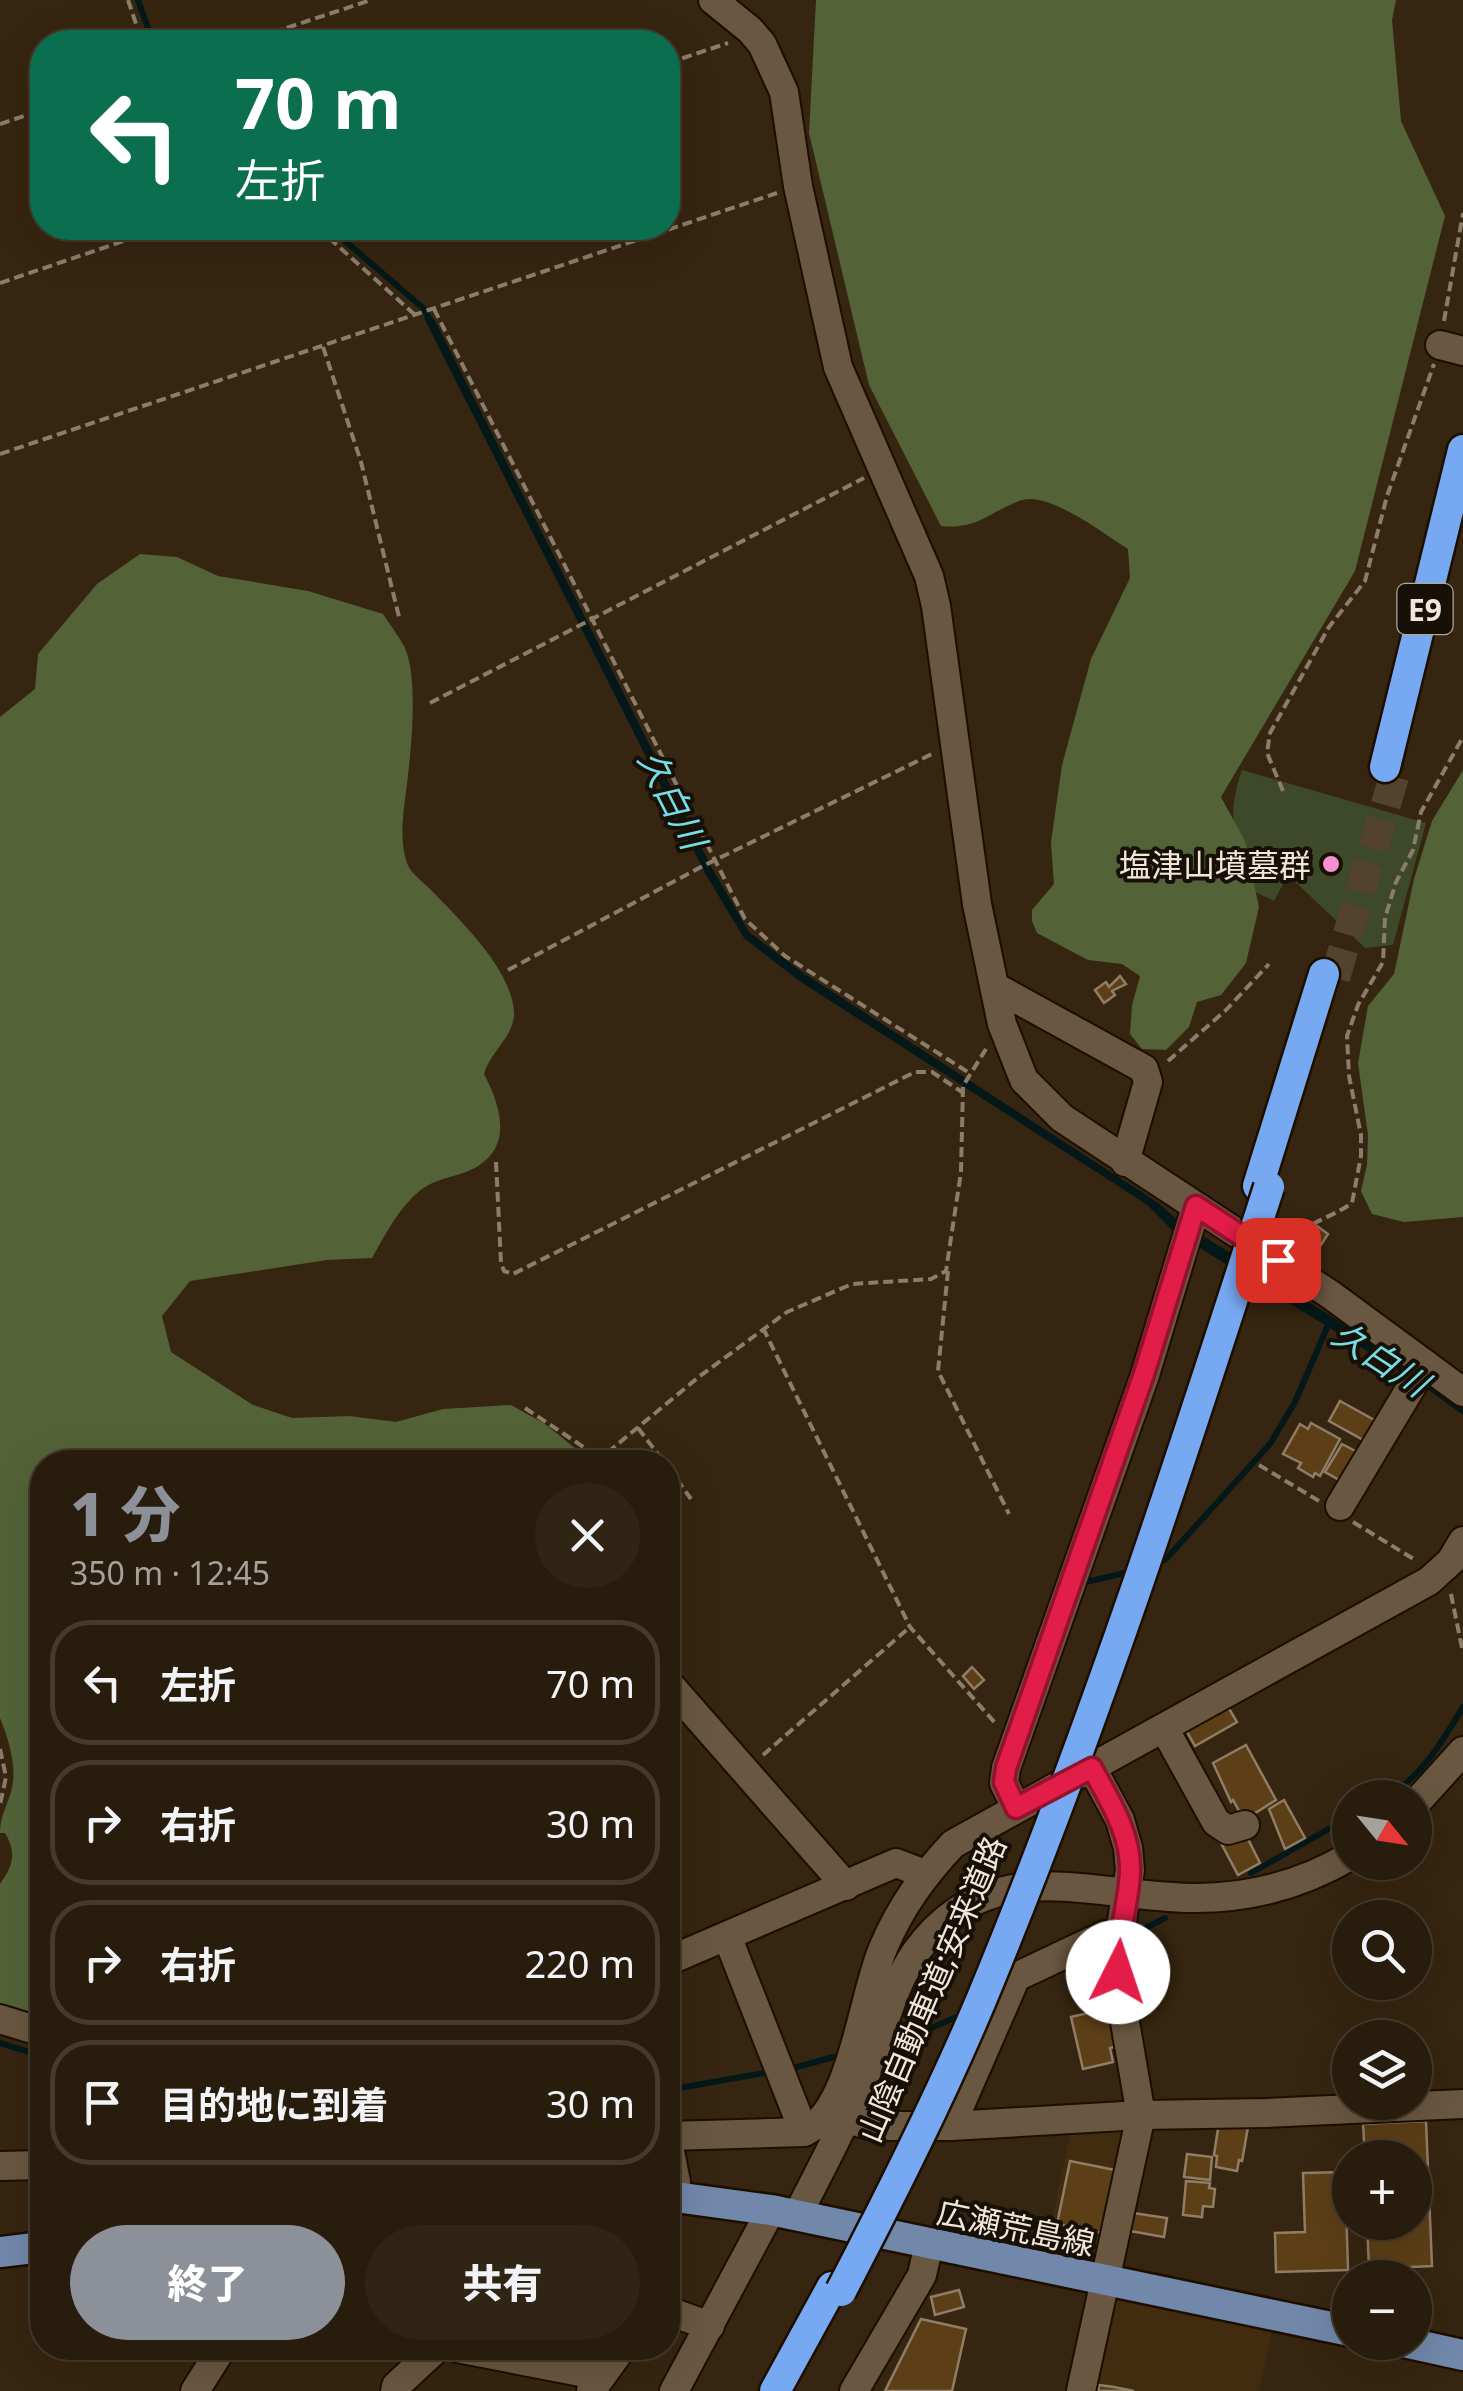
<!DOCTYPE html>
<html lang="ja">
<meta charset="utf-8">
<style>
:root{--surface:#281c0c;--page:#302515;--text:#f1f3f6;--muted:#a5a19d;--line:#443a2d;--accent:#8c9099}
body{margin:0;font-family:"Noto Sans","Noto Sans JP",sans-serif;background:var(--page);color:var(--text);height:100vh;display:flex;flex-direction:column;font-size:38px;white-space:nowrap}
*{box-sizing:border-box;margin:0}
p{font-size:32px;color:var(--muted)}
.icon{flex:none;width:55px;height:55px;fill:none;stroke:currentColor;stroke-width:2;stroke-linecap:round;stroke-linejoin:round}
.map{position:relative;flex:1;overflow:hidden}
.drawer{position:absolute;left:30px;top:1450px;width:650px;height:910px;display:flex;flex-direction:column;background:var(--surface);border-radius:40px;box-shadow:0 10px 40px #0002,0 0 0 2px var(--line)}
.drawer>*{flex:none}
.banner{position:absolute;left:30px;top:30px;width:650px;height:210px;border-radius:40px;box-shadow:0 10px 40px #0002,0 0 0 2px var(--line);background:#0b6e4f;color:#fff;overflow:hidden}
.needle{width:65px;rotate:120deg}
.tools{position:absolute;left:1332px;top:1780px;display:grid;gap:20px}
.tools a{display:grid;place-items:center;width:100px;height:100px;border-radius:50%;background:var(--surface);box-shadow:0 10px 40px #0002,0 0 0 2px var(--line);font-size:50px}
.pin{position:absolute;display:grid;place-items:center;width:85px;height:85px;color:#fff;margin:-42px;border-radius:20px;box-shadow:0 5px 15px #0006}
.me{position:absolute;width:110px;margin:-55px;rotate:4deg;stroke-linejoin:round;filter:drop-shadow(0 0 8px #0008)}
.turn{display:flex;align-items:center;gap:35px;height:210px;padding:0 40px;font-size:45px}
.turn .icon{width:130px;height:130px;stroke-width:2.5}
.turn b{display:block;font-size:70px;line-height:85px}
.round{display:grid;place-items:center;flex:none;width:105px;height:105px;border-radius:52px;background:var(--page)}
.overview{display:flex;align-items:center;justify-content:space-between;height:170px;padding:0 40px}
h1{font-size:60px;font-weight:800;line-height:75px;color:var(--accent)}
.primary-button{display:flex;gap:20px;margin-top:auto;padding:20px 40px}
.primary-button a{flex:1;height:115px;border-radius:60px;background:var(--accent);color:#fff;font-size:40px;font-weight:800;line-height:115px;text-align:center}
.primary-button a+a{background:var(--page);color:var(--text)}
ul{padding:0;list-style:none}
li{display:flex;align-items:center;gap:30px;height:125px;margin:0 20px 15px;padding:0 20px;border:5px solid var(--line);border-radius:40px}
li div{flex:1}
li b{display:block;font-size:38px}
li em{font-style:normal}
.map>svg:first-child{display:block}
.built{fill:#412c10}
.green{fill:#3d4928}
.forest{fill:#536337}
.water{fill:#04181a}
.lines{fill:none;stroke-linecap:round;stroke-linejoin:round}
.stream{stroke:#04181a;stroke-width:6}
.building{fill:#5c3f17;stroke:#907d65;stroke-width:2.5}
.highway-tunnel{stroke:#52422e;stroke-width:30;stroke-dasharray:30 15;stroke-linecap:butt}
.minor-casing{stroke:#1d0e00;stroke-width:32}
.major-casing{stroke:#1d0e00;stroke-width:35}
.highway-casing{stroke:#1d0e00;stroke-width:35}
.path{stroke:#8b7d6b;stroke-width:4;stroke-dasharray:10 5;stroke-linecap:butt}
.minor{stroke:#6a5741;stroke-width:28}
.major{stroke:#7288ab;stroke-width:30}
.highway{stroke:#77a9f2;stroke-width:30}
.highway-bridge-casing{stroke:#1d0e00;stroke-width:35;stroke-linecap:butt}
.highway-bridge{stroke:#77a9f2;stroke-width:30}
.route-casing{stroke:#92132f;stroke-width:25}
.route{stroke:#e11d48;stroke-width:18}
.poi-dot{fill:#f790ce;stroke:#171007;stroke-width:4}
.labels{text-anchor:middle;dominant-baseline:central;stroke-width:8;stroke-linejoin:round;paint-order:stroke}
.shield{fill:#171007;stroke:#b0a69a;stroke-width:2.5}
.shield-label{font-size:30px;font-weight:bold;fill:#f1e6d9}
.poi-label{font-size:32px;fill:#f1e6d9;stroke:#171007;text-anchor:end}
.street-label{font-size:32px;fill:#f1e6d9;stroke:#171007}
.water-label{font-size:35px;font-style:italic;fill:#74dde8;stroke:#171007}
</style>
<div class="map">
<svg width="1463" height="2391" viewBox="0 0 1463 2391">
<rect width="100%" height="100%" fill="#362510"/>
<g class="built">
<polygon points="1132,2125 1103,2267 1045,2255 1071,2128"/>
<polygon points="1109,2293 1273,2327 1259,2391 1089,2391"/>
</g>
<path class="green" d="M1242,770l184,53 -33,122 -28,3 -77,-73 -14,26 -25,-12c-13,-45 -24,-73 -7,-119z"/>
<g class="forest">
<path d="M816,0h580l-4,20 9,101 44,95 -90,355 -134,226 24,44 14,66 -13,56 -25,32 -24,7 -8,25 -23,23 -24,-1 -12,-15 2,-29 8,-29 -18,-12 -34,-4 -51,-27 -5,-12v-11l22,-26 -3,-42 11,-77 29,-106 39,-81 -2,-29c-24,-15 -78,-57 -106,-49 -32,11 -44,30 -81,26l-72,-141 -60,-252z"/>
<path d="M140,554l37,3 41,19 90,15 75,23c7,11 15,21 21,32 15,30 7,105 3,138 -3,24 -8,52 -1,76 2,11 16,21 24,29 28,29 84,82 84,125 0,22 -24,38 -30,60 19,36 30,79 -18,98 -14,5 -32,8 -44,17 -23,18 -35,43 -50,69l-45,2 -137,21 -28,35 9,36 82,53 39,13 57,-2 47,6 47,-13 68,-4 34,19 36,29 3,9h-542v532l-4,19 -38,-7v-122c13,-18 17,-31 5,-51h-5c0,-18 8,-28 12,-45 5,-22 -4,-51 -12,-70v-1001l35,-28 3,-35 59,-70z"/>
<polygon points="1463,770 1463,1217 1404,1222 1372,1214 1361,1191 1367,1165 1368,1135 1358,1063 1368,1006 1394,974 1414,879 1432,821"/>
</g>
<polygon class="water" points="429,316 434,319 712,868 749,932 802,972 1157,1202 1179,1221 1379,1346 1463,1405 1463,1415 1419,1383 1174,1232 1146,1204 798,980 744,938 705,873 424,318"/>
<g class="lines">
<g class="stream">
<polyline points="138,0 153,42"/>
<polyline points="330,228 423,308 430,320"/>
<polyline points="1155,1565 1166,1559 1270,1444 1295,1402 1329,1323"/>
<polyline points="1086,1582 1133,1571"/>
<path d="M1385,1798c38,-22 56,-55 78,-91"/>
<polyline points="1251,1873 1350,1817"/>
<polyline points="1132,1935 1165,1918"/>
<polyline points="909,2038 963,2014"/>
<polyline points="0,2043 42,2056"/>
<polyline points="790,2069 833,2057"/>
<polyline points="668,2090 770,2072"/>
</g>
</g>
<g class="building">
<polygon points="1120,976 1126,984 1112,991 1115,995 1104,1003 1095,990 1106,982 1109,987"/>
<polygon points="1317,1226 1328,1234 1317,1251 1306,1243"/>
<polygon points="1340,1401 1378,1422 1367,1442 1329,1421"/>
<polygon points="1311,1423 1340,1439 1320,1476 1315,1473 1313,1477 1298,1468 1301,1463 1283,1454 1300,1424 1308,1429"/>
<polygon points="1342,1444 1359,1453 1343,1482 1325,1472"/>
<polygon points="972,1667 984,1680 974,1689 963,1676"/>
<polygon points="1228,1707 1237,1722 1195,1746 1186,1730"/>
<polygon points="1246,1745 1276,1800 1244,1820 1233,1800 1231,1802 1213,1763"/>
<polygon points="1284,1800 1305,1838 1285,1849 1269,1809"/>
<polygon points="1244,1831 1260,1863 1238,1875 1221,1843"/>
<polygon points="1114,2007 1122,2045 1110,2048 1113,2062 1083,2069 1071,2017"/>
<polygon points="1426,2121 1432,2266 1369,2269 1367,2222 1415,2222 1415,2158 1365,2158 1363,2124"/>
<polygon points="1219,2122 1248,2127 1242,2161 1239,2160 1237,2171 1216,2167 1217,2156 1214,2155"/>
<polygon points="1187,2154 1212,2157 1210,2180 1184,2177"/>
<polygon points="1070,2161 1115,2170 1102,2233 1057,2224"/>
<polygon points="1345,2172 1348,2270 1276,2272 1275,2233 1305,2232 1303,2173"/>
<polygon points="1186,2181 1210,2183 1209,2188 1215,2189 1213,2207 1203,2206 1202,2217 1183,2215"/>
<polygon points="1133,2213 1167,2218 1164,2237 1130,2231"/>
<polygon points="959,2290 964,2307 935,2315 931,2297"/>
<polygon points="921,2319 966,2329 952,2391 885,2391"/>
<polygon points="1099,2385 1114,2387 1134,2391 1098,2391"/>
</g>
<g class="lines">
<polyline class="highway-tunnel" points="1335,978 1396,770"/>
<defs>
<g id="minor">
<polyline points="713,0 750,30 762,44 784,92 798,186 838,367 929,576 936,606 977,904 1002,1024 1024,1080 1062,1118 1331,1295 1463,1392"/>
<polyline points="1440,345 1463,351"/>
<polyline points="997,988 1144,1069 1148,1082 1125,1162"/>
<polyline points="1340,1506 1425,1364"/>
<polyline points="668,1683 846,1886"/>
<polyline points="1164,1728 1216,1822 1228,1830 1245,1825"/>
<polyline points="1415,1804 1463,1751"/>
<polyline points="1016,1807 1004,1783 1006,1768 1145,1375 1196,1207"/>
<polyline points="727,1936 804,2132"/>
<polyline points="668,1961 896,1863 925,1874"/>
<polyline points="0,2019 42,2032"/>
<polyline points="845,2119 873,2126 951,2126 1141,2115 1266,2113 1463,2104"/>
<polyline points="951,2126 1016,1977 1105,1935 1120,1936"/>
<path d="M668,2136l136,-4c49,-21 59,-141 80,-186 17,-40 40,-71 69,-102l476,-263 22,-20 12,-20"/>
<polyline points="668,2141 676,2182 675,2197"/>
<polyline points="0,2166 42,2165"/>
<path d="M797,2216c24,-48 50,-95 70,-145 16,-39 24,-83 49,-119 73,-101 172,-56 274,-54 57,1 111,-13 160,-42"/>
<polyline points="668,2311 710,2326"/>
<polyline points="457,2348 601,2376"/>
<polyline points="195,2391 222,2348"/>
<polyline points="395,2391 396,2386 437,2348"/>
<polyline points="591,2391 622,2348"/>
<polyline points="674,2391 771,2210"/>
<polyline points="854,2391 922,2275 929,2244"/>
<polyline points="1081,2391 1141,2115 1120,1993 1117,1952 1130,1870 1128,1848 1120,1820 1092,1768"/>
</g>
<g id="major">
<polyline points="668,2196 771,2210 1350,2331"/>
<polyline points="0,2252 42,2247"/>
<polyline points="1404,2342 1463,2355"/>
</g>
<g id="highway">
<polyline points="1385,767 1463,450"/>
<polyline points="1258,1186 1324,974"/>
<polyline points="775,2391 832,2287"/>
</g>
</defs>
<use href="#minor" class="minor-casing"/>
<use href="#major" class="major-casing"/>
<use href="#highway" class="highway-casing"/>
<g class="path">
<polyline points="128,0 142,42"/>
<polyline points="244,42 371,0"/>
<polyline points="668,63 728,43"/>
<polyline points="0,124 42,110"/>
<polyline points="318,228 414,314"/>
<polyline points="0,283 162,228"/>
<polyline points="434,309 745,919 785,956 971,1074"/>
<polyline points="1444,321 1463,213"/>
<polyline points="323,347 361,462 400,621"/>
<polyline points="0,454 777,193"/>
<polyline points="430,703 864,478"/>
<polyline points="1283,791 1267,753 1270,733 1329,627 1365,581 1387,496 1434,364"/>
<polyline points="508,970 701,867 932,754"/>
<polyline points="1168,1061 1226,1010 1269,964"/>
<polyline points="496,1162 501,1263 504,1271 513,1274 915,1072 932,1072 962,1092"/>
<path d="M1291,1244c15,-23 39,-25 61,-41l9,-47v-21l-12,-59 -2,-40 11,-31 25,-43 2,-44 11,-36 17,-32 8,-38 42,-75"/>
<polyline points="948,1271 938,1371 1009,1514"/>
<polyline points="763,1328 910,1627 997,1725"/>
<polyline points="525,1408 600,1458"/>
<polyline points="638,1428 664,1462"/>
<polyline points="596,1462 700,1376 787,1312 852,1284 931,1279 946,1271 961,1172 963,1086 986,1049"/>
<polyline points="1259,1465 1319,1501"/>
<polyline points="668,1467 691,1499"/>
<polyline points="1353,1522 1417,1561"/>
<polyline points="1451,1594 1463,1653"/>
<polyline points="0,1749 6,1777 0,1805"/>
<polyline points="763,1755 910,1627"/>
</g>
<use href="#minor" class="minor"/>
<use href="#major" class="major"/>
<use href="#highway" class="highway"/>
<defs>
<path id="highway-bridge" d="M841,2291c50,-96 99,-193 141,-293 110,-265 199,-538 287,-811"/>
</defs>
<use href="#highway-bridge" class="highway-bridge-casing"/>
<use href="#highway-bridge" class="highway-bridge"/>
</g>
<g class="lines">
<defs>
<path id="route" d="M1118,1972c-2,-34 11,-67 12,-101 1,-38 -21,-71 -38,-103l-76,40 -12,-26 2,-14 138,-394 52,-168 82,54"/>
</defs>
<use href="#route" class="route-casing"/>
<use href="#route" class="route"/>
</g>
<circle class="poi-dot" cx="1331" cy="864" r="10"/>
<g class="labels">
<rect class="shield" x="1397.5" y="584" width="55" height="50" rx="8"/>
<g class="shield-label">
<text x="1425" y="609">E9</text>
</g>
<g class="poi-label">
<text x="1311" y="864">塩津山墳墓群</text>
</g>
<g class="street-label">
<text transform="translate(931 1989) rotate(-67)">山陰自動車道;安来道路</text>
<text transform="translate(1016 2227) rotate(12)">広瀬荒島線</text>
</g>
<g class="water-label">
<text transform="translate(673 799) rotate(63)">久白川</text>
<text transform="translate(1381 1358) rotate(33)">久白川</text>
</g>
</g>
</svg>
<div class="tools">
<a><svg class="needle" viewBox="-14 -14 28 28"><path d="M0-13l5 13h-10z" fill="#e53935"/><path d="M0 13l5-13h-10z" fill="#a5a19d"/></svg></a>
<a><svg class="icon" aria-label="search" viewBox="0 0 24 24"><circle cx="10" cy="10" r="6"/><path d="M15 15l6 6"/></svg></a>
<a><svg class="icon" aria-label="layers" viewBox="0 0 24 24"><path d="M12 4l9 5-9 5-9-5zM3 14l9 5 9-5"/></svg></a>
<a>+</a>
<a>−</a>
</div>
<div class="pin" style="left:1278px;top:1260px;background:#d93025"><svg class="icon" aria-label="arrive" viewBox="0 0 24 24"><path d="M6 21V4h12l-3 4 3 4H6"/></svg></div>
<svg class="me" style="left:1118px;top:1972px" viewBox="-20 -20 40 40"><circle r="19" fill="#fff"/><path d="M0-13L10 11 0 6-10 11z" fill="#e11d48"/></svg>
<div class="banner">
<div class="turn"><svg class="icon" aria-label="left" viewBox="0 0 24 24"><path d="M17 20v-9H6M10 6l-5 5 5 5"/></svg><div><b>70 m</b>左折</div></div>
</div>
<section class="drawer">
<div class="overview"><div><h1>1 分</h1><p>350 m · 12:45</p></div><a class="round"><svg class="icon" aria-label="close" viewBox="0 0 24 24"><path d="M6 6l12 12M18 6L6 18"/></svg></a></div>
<ul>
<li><svg class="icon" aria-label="left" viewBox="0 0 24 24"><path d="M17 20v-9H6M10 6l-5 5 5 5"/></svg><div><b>左折</b></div><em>70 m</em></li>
<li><svg class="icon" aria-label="right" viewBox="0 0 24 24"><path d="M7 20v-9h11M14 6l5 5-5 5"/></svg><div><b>右折</b></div><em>30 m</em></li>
<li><svg class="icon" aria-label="right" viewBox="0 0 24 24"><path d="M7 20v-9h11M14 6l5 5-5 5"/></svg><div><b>右折</b></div><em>220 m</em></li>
<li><svg class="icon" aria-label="arrive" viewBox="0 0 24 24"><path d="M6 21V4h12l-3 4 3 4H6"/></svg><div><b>目的地に到着</b></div><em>30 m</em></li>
</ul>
<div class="primary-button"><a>終了</a><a>共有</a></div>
</section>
</div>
